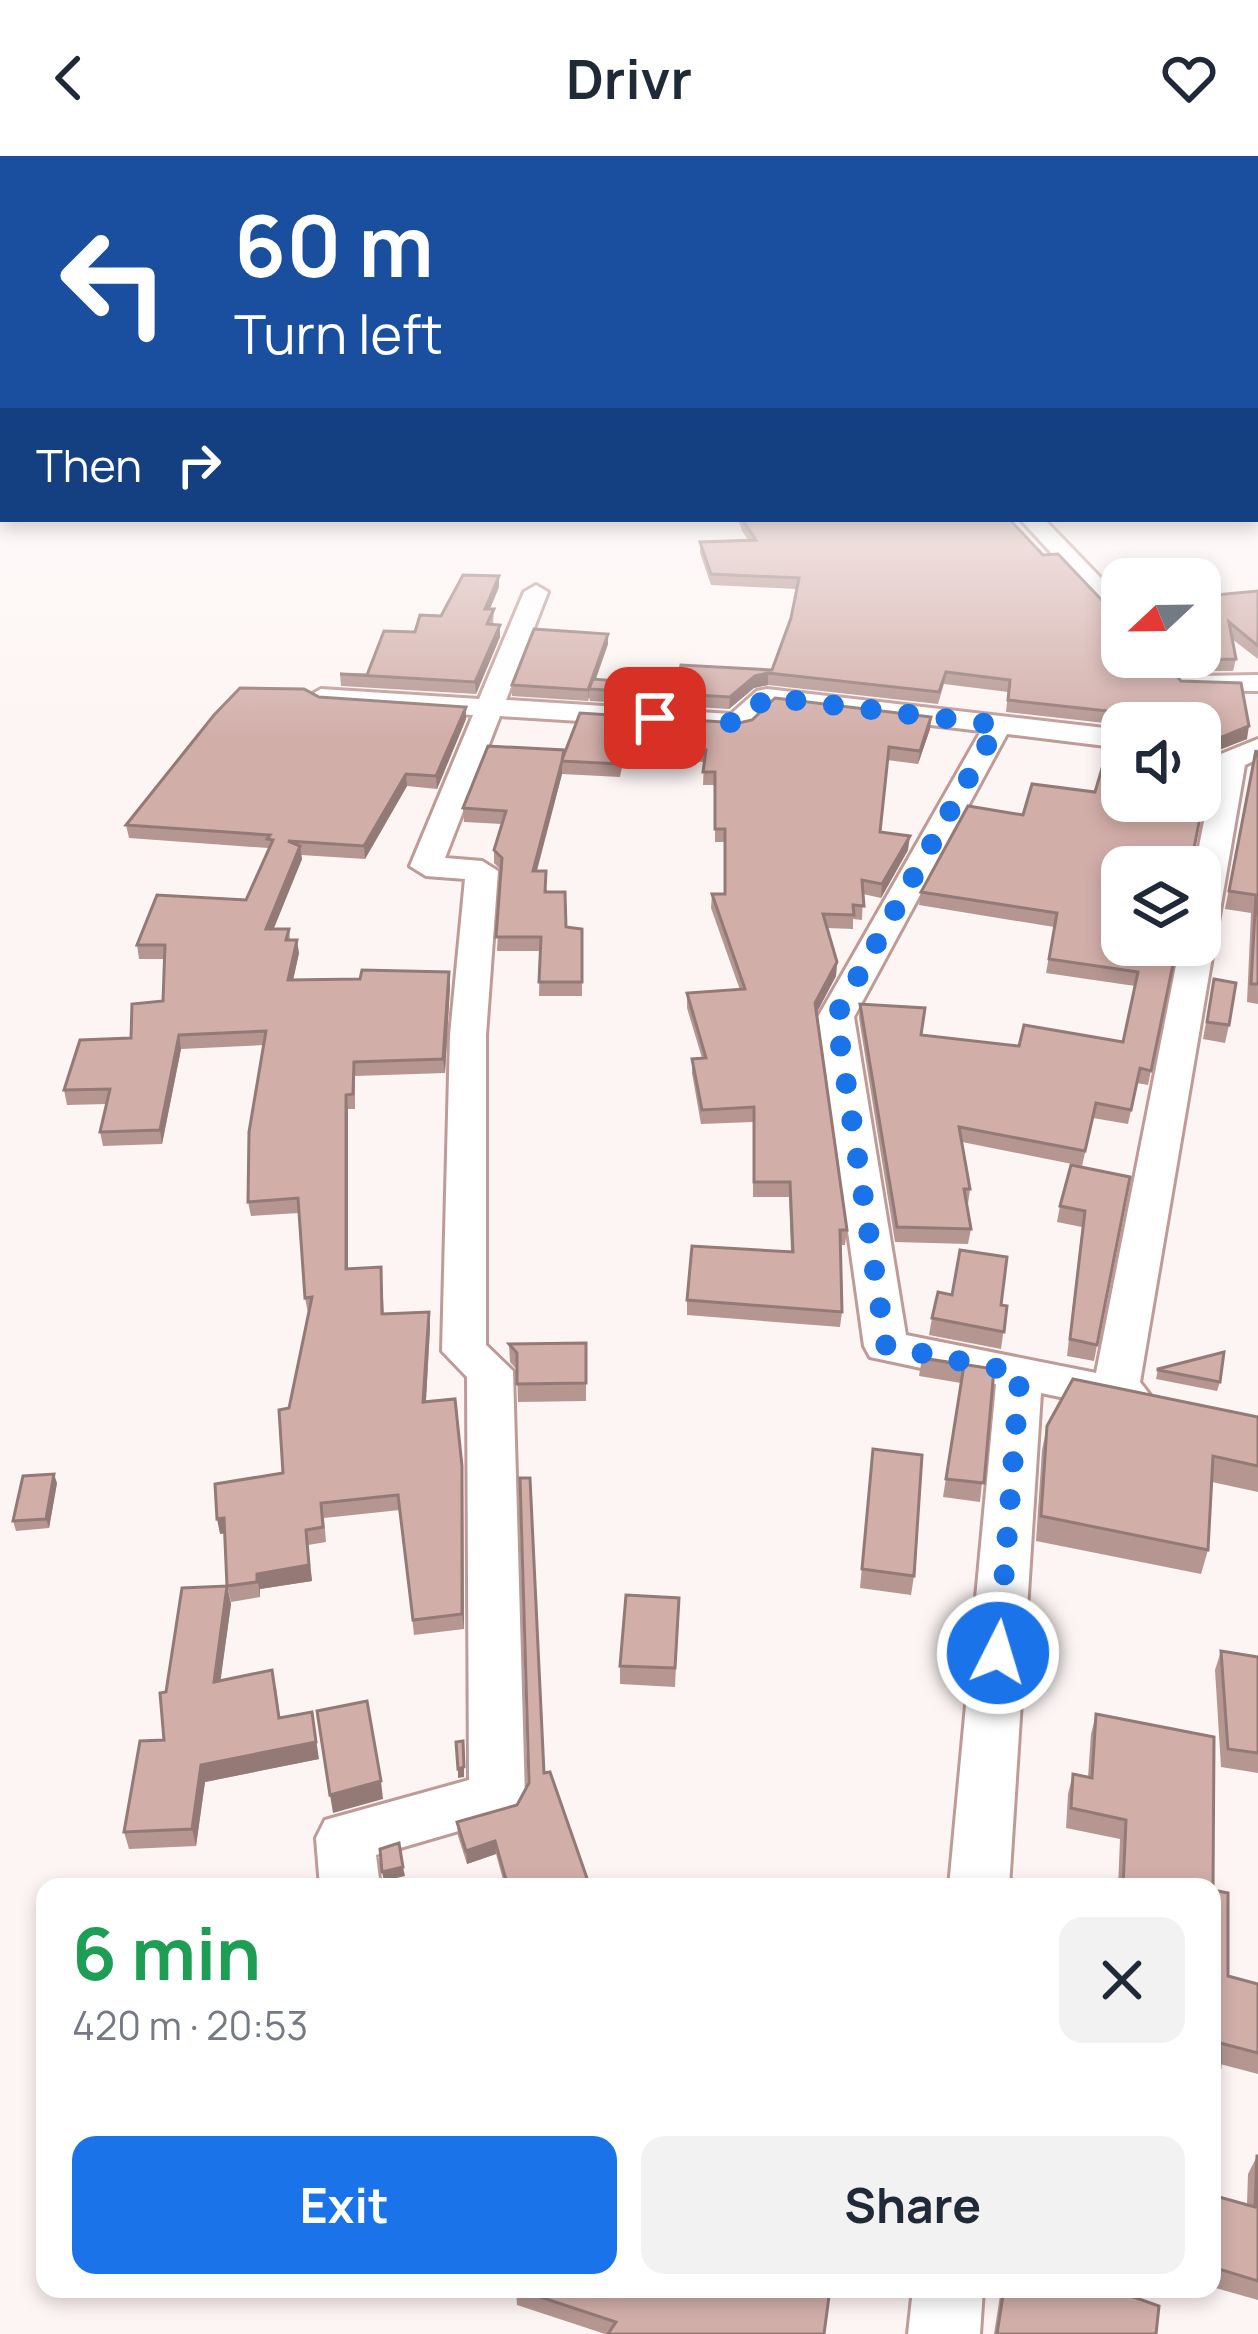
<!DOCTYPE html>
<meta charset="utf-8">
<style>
:root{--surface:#fff;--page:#f2f2f3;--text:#1f2937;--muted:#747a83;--accent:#1a73e8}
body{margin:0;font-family:Manrope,sans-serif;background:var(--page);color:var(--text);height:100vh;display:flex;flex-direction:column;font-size:45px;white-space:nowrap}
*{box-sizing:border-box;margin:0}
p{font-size:39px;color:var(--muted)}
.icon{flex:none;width:66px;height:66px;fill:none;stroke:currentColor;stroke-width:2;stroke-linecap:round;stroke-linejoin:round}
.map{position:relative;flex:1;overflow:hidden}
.side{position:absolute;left:36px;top:1722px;width:1185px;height:420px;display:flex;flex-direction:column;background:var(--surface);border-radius:24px;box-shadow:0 6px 18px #0003}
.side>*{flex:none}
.hud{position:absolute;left:0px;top:0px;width:1260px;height:366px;box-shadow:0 6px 18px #0003;background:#1a4fa0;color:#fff;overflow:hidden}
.needle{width:78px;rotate:248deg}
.tools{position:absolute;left:1101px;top:402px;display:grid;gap:24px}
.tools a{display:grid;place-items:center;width:120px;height:120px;border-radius:24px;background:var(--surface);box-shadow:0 6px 18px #0003;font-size:60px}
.pin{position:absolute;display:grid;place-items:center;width:102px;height:102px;color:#fff;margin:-51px;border-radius:24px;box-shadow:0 6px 18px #0006}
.me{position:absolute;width:132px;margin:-66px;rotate:5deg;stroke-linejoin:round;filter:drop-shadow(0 0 9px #0008)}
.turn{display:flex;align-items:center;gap:42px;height:252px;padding:0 36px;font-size:54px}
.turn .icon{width:156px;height:156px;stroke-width:2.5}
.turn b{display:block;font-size:84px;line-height:102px}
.then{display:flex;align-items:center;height:114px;padding:0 36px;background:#0003;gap:24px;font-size:45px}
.round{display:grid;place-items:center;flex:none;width:126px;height:126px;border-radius:24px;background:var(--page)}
.summary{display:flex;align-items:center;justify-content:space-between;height:204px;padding:0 36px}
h1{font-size:72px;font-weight:700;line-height:90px;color:#1e9e55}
.button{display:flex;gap:24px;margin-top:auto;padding:24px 36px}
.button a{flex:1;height:138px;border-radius:24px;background:var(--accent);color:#fff;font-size:48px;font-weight:700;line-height:138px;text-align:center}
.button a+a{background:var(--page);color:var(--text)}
header{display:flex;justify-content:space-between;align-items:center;height:156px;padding:0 36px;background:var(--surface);font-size:54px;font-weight:700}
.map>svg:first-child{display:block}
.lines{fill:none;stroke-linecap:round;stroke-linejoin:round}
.minor-casing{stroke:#bf9b97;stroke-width:6}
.minor{fill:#fff;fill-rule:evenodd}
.wall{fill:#b59691}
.shaded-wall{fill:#937a76}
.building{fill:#d2aea9;stroke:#937a76;stroke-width:3}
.route{stroke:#1a73e8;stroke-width:21;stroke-dasharray:0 37.8}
</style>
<header><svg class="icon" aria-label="back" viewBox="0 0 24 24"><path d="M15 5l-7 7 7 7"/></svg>Drivr<svg class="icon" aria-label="heart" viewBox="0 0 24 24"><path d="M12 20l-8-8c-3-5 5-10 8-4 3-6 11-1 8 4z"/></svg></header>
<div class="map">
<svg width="1258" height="2178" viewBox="0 0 1258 2178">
<rect width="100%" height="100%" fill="#fdf5f4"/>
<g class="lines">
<defs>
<g id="minor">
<polygon points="1020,363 1044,363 1122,444 1122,467 1113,464"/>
<polygon points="536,429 548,436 506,544 731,558 757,535 767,533 1122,574 1122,592 1007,578 854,861 906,1179 1096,1217 1180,789 1200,789 1200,711 1195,711 1216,604 1221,598 1258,583 1258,603 1245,609 1217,772 1205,781 1214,789 1140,1226 1150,1239 1143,1250 1127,1255 1041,1237 1009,1731 949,1731 996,1228 870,1201 864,1190 818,861 981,575 773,550 748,573 738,575 500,560 445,702 482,705 498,715 486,879 486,1189 513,1215 525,1641 517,1658 376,1699 380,1731 320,1731 316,1682 325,1664 469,1624 467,1221 442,1195 450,879 465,723 426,720 410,710 473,559 321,549 307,541 321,533 479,543 524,436"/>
<polygon points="1152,501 1180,501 1199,520 1258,519 1258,535 1182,534"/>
<polygon points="913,2133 983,2133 980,2178 908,2178"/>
</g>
</defs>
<use href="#minor" class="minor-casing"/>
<use href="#minor" class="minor"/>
</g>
<g class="wall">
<polygon points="738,363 1009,363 1043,399 1114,457 1181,525 1247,583 1219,594 1122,711 1177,789 1148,929 1137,927 1128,968 1093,962 1082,1010 962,986 970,1033 968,1048 966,1048 971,1073 968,1088 895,1086 859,862 860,848 922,879 1019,890 1123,886 1135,830 1046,817 1054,771 919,749 921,736 1023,659 1095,636 1200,567 1122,567 1122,569 1006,556 1008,536 944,528 938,548 768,529 754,532 729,553 590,545 589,541 588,545 512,540 512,529 608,488 596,523 665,529 679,519 772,514 791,462 797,433 711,429 700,397 700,386 749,385 742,375"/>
<polygon points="499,431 490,453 494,453 493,469 500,469 500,481 476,538 341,530 340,518 367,519 415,476 441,460"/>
<polygon points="1258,435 1258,503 1232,483 1236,503 1233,515 1201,515 1185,501 1200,501 1205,440"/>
<polygon points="319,541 466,563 437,633 407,630 365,703 301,699 302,703 273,773 289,773 290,784 299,797 293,824 450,830 445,917 355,920 355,953 348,953 348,1113 381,1111 384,1158 429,1156 430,1171 426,1245 463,1326 464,1473 414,1479 400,1354 324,1362 326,1386 308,1389 312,1425 260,1433 260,1441 231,1446 227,1430 224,1377 220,1378 283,1317 289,1252 308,1157 305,1142 299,1057 251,1060 248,1046 264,889 181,893 162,988 103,990 100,976 107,948 67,949 64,934 131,882 163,845 164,803 139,803 137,789 246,744 268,692 129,682 126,669"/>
<polygon points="931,561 930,573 918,608 887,604 880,676 908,694 881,742 863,738 862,764 853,763 853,773 827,772 837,806 836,820 816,857 847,1074 845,1089 840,1089 842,1156 840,1171 687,1159 687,1144 791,1096 789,1041 753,1041 753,966 701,968 692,917 692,903 702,902 687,852 687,837 740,834 711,752 712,738 725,738 725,686 715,686 715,629 703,629 704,606 624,602 620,621 562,618 537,715 566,771 582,773 582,840 539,840 540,795 497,795 501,714 494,707 494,694 502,668 464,666 463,652 564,594 739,567"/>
<polygon points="1256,594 1257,602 1258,848 1247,846 1251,757 1225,753"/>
<polygon points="1214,823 1229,869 1225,887 1203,883"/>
<polygon points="1130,1021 1094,1205 1067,1200 1082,1071 1057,1066 1060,1050"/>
<polygon points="1001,1149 1007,1150 1001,1193 929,1179 932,1162"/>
<polygon points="586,1187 586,1245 518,1246 517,1214 510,1206 509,1188"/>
<polygon points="922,1202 994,1213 980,1346 943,1341 961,1227 919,1220"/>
<polygon points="1158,1213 1220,1226 1217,1235 1156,1223"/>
<polygon points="1258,1261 1258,1336 1212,1326 1208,1394 1201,1418 1036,1385 1042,1294 1047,1270"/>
<polygon points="873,1293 914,1420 911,1439 860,1432"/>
<polygon points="57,1327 49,1372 16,1375 13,1365"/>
<polygon points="227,1430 231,1448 220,1525 276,1531 280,1562 319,1603 205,1626 196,1690 129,1693 124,1676 164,1584 166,1536"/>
<polygon points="679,1442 675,1531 620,1528 620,1510"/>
<polygon points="1221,1495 1258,1501 1258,1617 1221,1611 1215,1514"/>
<polygon points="1096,1558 1214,1581 1213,1734 1228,1737 1228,1820 1258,1828 1258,1918 1220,1908 1213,1930 1212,1731 1118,1731 1120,1683 1066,1672 1068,1638 1073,1618 1088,1621 1091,1578"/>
<polygon points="544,1617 589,1728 607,1731 505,1731 496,1698 467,1708 458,1680 457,1666 517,1649"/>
<polygon points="1257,2000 1258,2000 1258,2144 1212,2131 1212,2039 1247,2048 1248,2018"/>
<polygon points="516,2133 824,2178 605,2178 517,2149"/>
<polygon points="1001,2133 1111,2133 1156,2178 994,2178"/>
</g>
<g class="shaded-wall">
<polygon points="499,420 499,431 485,464 485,453"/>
<polygon points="500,469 500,481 476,538 475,526"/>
<polygon points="608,478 608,488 592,533 589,533 588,545 588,534"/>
<polygon points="768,517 768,529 754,532 729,553 730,541 755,520"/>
<polygon points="466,551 466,563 437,633 436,620"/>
<polygon points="931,561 930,573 918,608 920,595"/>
<polygon points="1249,570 1247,583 1219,594 1212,603 1214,591 1222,581"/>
<polygon points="562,605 562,618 533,728 533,715"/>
<polygon points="406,618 407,630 365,703 364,690"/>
<polygon points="910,680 908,694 881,742 882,728"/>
<polygon points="300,690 302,703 268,787 266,773"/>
<polygon points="297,784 299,797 290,838 288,824"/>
<polygon points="837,806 836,820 814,862 815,847"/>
<polygon points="449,816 450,830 445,917 443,903"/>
<polygon points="179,879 181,893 162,988 160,974"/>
<polygon points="346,939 348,953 348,1128 346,1113"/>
<polygon points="429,1156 430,1171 425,1261 423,1246"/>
<polygon points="462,1310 463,1326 464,1473 462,1458"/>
<polygon points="54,1318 57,1327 49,1372 46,1363"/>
<polygon points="224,1362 227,1377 220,1378 217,1363"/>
<polygon points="306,1374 312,1425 260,1433 260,1441 257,1418"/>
<polygon points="227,1430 231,1448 218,1543 214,1526"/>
<polygon points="312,1556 319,1603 205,1626 196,1690 192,1673 201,1609"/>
<polygon points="464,1595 464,1621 458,1622 458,1613"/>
<polygon points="381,1625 383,1643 333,1657 330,1639"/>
<polygon points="495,1685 496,1698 467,1708 466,1695"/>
<polygon points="403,1711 405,1720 384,1725 382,1716"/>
</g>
<g class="building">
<polygon points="742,363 1009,363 1043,399 1058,398 1114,457 1122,460 1122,501 1159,501 1181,525 1241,527 1249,570 1222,581 1214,591 1193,697 1198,702 1198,711 1122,711 1122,789 1177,789 1151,915 1140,912 1131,954 1096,947 1085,995 959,971 970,1033 964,1033 971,1073 897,1071 860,848 925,852 921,879 1019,890 1024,869 1123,886 1138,816 1049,803 1057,757 921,736 968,650 1023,659 1032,628 1095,636 1111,582 1122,581 1122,645 1200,645 1200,567 1129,567 1129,562 1125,557 1008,544 1010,524 946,516 939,536 768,517 755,520 730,541 589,533 593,523 665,529 669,519 679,519 681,509 772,514 791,462 799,422 711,418 700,386 756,384"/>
<polygon points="1172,416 1181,423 1122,423 1122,425 1120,422"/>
<polygon points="463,419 499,420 485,453 494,453 487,468 500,469 475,526 340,518 367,519 384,475 415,476 420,459 441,460"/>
<polygon points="1258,435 1258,490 1229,466 1236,503 1203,504 1200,501 1200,436 1205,440"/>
<polygon points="534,473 608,478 588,534 512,529"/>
<polygon points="240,532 304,533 319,541 466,551 436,620 406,618 364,690 288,685 300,690 266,773 289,773 286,784 297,784 288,824 360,823 362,814 449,816 443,903 354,906 353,938 346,939 346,1113 381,1111 382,1158 429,1156 423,1246 455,1243 462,1310 462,1458 413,1464 398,1339 321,1347 323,1371 306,1374 309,1409 257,1418 257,1426 227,1430 224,1362 217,1363 215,1328 283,1317 279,1254 289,1252 312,1141 305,1142 298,1042 248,1046 249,976 266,875 179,879 160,974 100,976 110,933 64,934 80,884 131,882 132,848 163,845 165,789 137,789 157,739 246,744 273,684 267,683 270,679 126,669 214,559"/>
<polygon points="775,542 931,561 920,595 889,591 880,676 910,680 882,728 862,724 864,750 853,749 854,759 823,758 837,806 815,847 847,1074 840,1074 842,1156 687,1144 692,1090 793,1096 790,1026 754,1026 754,951 702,954 692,903 706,902 687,837 745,833 712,738 725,738 725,673 715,673 715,616 703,616 706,594 624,589 620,608 562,605 533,715 546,715 545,736 565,736 566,771 582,773 582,826 539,826 541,781 496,781 502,702 494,694 506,655 463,652 488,590 564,594 562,604 580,557 739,567 752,564"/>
<polygon points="1256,594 1258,602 1258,828 1251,828 1256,739 1229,735"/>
<polygon points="1214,823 1236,827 1229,869 1207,866"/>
<polygon points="1071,1009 1130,1021 1097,1189 1070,1183 1085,1055 1060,1050"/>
<polygon points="960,1094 1007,1101 1001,1149 1007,1150 1004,1176 932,1162 938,1136 952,1139"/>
<polygon points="586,1187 586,1227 517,1228 517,1197 509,1188"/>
<polygon points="1224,1196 1220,1226 1158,1214 1158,1213"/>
<polygon points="922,1202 994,1213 984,1327 946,1323 964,1209"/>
<polygon points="1073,1223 1258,1261 1258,1310 1213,1300 1208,1394 1041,1360 1047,1270"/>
<polygon points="873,1293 922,1299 914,1420 862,1413"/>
<polygon points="54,1318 46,1363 13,1365 23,1320"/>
<polygon points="520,1322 530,1322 544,1617 550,1616 589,1728 605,1725 607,1731 508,1731 495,1685 466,1695 457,1666 517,1649 529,1627"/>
<polygon points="227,1430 214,1526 272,1514 279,1562 312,1556 316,1586 201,1609 192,1673 124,1676 140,1585 164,1584 160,1537 166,1536 182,1432"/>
<polygon points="626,1439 679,1442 675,1512 620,1510"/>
<polygon points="1221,1495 1258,1501 1258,1597 1228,1593"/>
<polygon points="367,1545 381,1625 330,1639 317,1555"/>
<polygon points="1096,1558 1214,1581 1213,1734 1228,1737 1228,1820 1258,1828 1258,1897 1220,1887 1220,1911 1212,1910 1212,1731 1123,1731 1126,1664 1071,1652 1073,1618 1092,1622"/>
<polygon points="463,1585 464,1611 458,1613 456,1586"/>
<polygon points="399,1687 403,1711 382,1716 380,1693"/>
<polygon points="1257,2000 1258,2000 1258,2125 1212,2111 1212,2039 1255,2051"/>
<polygon points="516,2133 830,2133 824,2178 608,2178 616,2166"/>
<polygon points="1004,2133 1111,2133 1159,2150 1156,2178 997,2178"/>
</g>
<linearGradient id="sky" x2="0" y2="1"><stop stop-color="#7ebcc8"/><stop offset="0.48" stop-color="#fefafa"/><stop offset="1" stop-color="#fefafa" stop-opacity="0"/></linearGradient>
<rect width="1258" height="582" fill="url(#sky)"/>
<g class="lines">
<polyline class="route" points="655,562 738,567 767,541 998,569 836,860 886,1190 1020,1217 998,1497"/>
</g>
</svg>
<div class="tools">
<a><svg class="needle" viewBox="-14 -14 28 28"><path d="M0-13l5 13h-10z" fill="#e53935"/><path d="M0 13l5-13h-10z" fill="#747a83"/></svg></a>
<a><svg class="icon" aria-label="sound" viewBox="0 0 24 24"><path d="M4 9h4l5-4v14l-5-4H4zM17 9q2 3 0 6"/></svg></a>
<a><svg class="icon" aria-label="layers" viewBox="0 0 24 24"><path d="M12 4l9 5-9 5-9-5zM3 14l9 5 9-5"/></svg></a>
</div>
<div class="pin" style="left:655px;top:562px;background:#d93025"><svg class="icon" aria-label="arrive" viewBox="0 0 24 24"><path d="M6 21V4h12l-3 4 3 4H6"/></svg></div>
<svg class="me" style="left:998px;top:1497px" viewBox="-20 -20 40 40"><circle r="17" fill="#1a73e8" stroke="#fff" stroke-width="3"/><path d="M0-11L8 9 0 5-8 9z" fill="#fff"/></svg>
<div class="hud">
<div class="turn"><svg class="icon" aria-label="left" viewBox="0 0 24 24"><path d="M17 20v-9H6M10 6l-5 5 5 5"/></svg><div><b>60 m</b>Turn left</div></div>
<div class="then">Then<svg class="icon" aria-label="right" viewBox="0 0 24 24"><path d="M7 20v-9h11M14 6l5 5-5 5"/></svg></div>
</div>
<section class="side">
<div class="summary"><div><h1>6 min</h1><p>420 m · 20:53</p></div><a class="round"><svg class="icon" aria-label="close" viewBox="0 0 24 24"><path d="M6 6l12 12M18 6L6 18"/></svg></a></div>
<div class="button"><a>Exit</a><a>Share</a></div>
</section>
</div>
